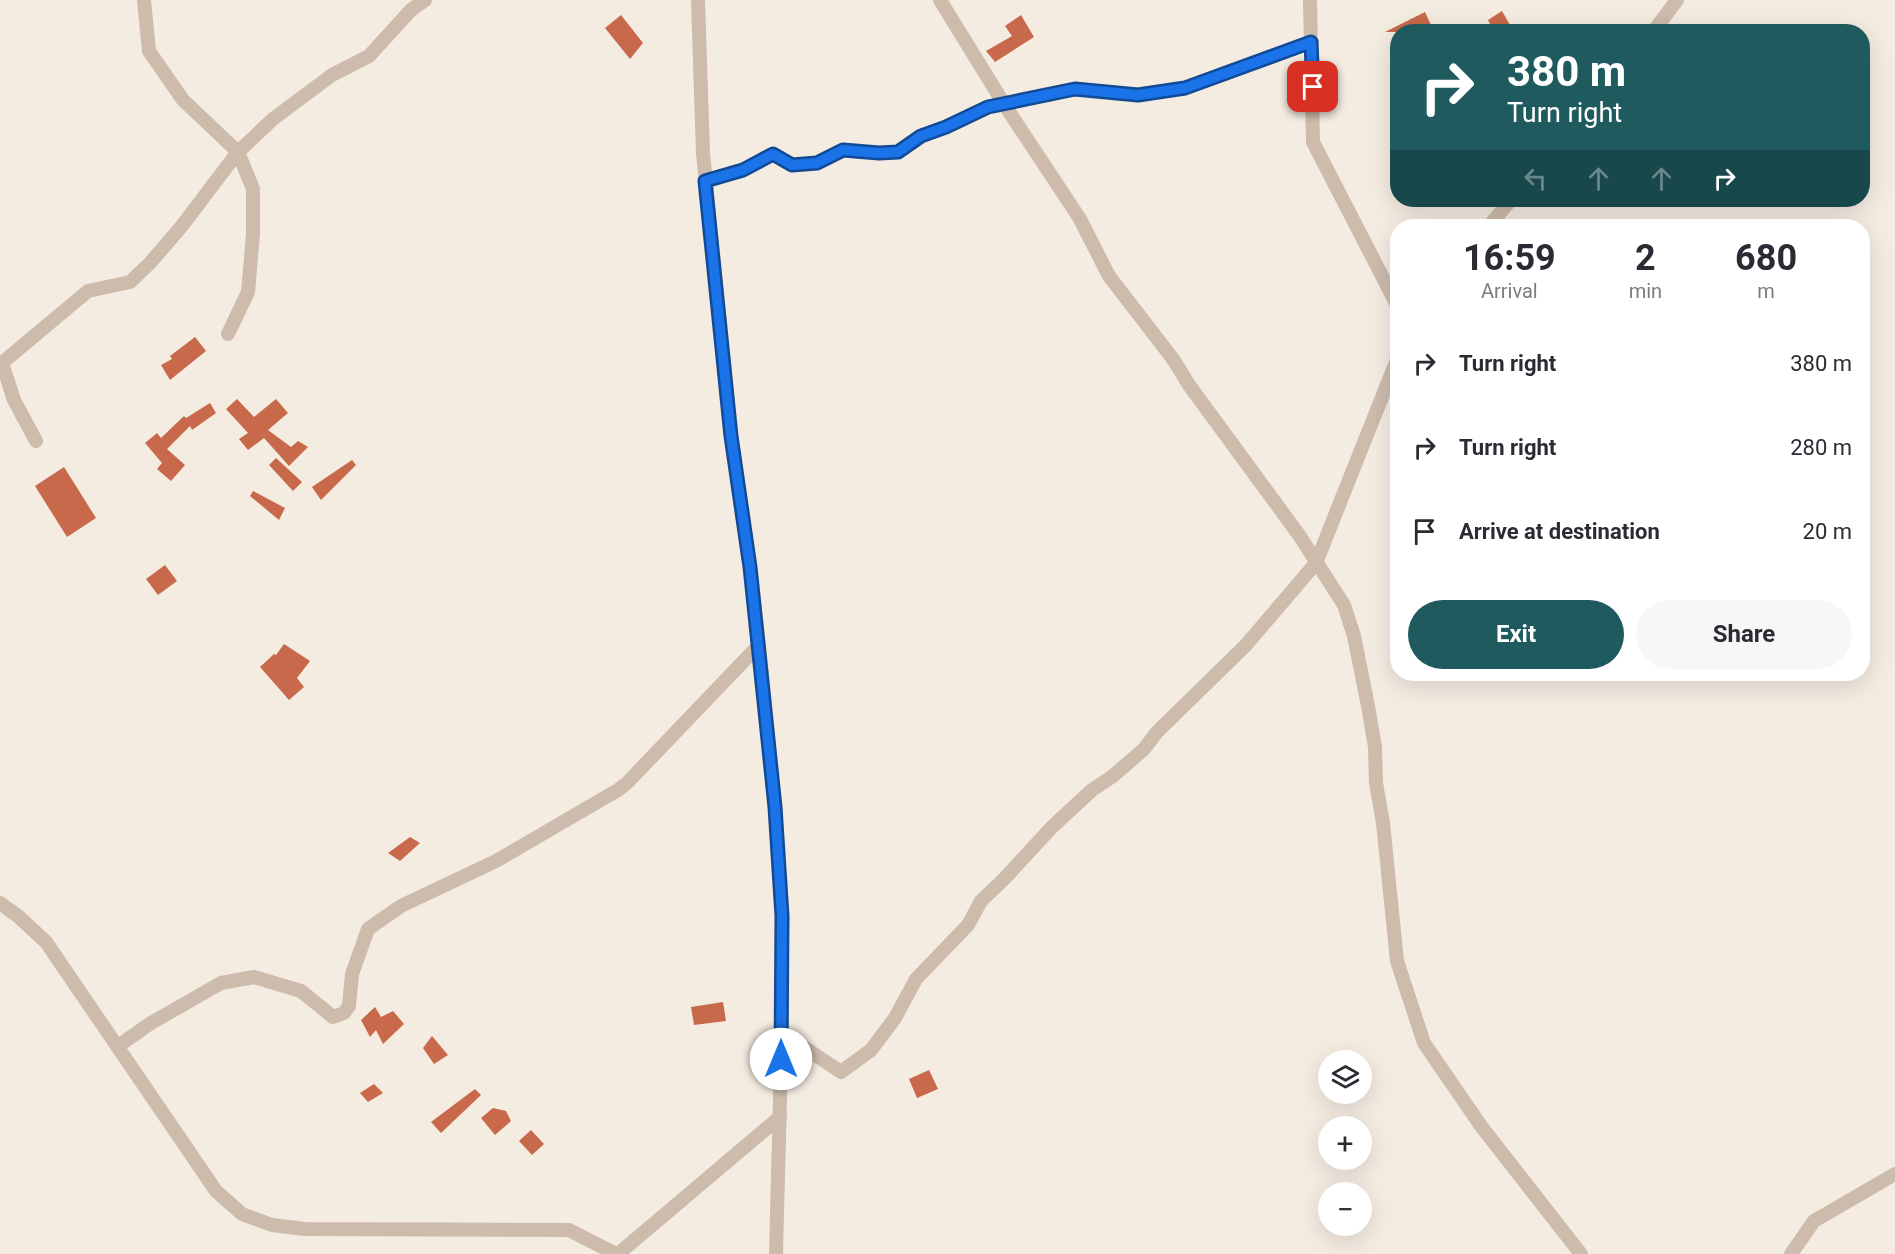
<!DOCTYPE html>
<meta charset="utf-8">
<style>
:root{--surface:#fff;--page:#f7f7f7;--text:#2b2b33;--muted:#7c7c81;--accent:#1f5a5e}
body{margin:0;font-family:Roboto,sans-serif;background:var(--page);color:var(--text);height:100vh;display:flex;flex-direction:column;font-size:22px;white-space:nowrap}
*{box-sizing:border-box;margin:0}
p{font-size:20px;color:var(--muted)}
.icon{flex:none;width:33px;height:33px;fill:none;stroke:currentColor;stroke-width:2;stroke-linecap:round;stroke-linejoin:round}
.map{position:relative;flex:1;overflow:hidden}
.drawer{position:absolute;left:1390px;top:219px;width:480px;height:462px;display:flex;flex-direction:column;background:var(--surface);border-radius:24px;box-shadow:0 6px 24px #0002}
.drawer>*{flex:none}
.top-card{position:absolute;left:1390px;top:24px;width:480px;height:183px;border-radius:24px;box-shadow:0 6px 24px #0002;background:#1f5a5e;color:#fff;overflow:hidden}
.controls{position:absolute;left:1318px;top:1050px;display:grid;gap:12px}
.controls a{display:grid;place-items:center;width:54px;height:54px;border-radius:50%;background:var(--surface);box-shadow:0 6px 24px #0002;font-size:30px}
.pin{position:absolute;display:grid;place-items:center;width:51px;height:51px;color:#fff;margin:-26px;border-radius:12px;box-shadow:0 3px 9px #0006}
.me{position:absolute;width:66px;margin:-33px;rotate:0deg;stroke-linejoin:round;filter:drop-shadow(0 0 4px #0008)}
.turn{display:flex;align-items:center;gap:21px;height:126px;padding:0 18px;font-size:27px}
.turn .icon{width:78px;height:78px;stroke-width:2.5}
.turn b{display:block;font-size:42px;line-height:51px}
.lanes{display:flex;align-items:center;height:57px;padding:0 18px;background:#0003;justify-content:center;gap:30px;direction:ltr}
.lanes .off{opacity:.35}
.eta{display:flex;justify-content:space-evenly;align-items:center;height:102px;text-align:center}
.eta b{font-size:36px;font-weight:700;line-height:42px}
.action{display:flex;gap:12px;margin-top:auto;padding:12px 18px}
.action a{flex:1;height:69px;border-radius:36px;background:var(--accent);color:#fff;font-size:24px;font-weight:700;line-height:69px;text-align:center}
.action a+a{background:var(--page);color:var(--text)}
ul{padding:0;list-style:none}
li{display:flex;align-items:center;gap:18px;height:84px;padding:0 18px}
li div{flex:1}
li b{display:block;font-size:22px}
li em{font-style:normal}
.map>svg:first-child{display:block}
.building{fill:#c8694b}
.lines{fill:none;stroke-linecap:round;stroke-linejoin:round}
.minor{stroke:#cdbbac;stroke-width:14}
.route-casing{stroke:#114b97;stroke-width:15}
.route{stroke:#1a73e8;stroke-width:10}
</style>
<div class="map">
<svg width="1895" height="1254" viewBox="0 0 1895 1254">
<rect width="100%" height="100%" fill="#f4ebe1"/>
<g class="building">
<polygon points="1502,11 1514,32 1494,32 1488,20"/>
<polygon points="1425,12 1431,25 1417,32 1385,32"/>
<polygon points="621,15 643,43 630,59 605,28"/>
<polygon points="1021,15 1034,37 995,62 986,51 1012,36 1005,26"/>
<polygon points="195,337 206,351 170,380 161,365 172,359 170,356"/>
<polygon points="237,399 254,417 276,399 288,413 268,430 291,447 298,441 308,447 289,466 264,438 248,450 239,439 248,433 226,409"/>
<polygon points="210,403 216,413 192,430 190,426 167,449 185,465 171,481 157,469 162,463 145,443 157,433 161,438 184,416 186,418"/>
<polygon points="276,458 302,482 293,491 269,465"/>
<polygon points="352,460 356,465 321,500 312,487"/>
<polygon points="64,467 96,518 67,537 35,486"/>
<polygon points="253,491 285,508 279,520 250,496"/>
<polygon points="165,565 177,581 158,595 146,579"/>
<polygon points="284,644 310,661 297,678 304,687 289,700 260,667 274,654 276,655"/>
<polygon points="410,837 420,843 400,861 388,853"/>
<polygon points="723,1002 726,1021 694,1025 691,1007"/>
<polygon points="375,1007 381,1017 393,1011 404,1024 383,1044 376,1030 370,1037 361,1020"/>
<polygon points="432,1036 448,1055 434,1064 423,1048"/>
<polygon points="929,1070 938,1089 917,1098 909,1079"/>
<polygon points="374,1084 383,1093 368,1102 360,1093"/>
<polygon points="475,1089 481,1095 441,1133 431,1122"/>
<polygon points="493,1108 506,1111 511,1121 495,1135 481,1118"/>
<polygon points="531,1130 544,1144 532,1155 519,1141"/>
</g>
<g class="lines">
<g class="minor">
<polyline points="144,0 149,51 183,100 238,152 253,189 253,234 248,292 228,334"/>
<polyline points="698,0 703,153 731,436 750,567 759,645 775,807 782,916 781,1059 776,1254"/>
<polyline points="940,0 1004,104 1080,219 1109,276 1173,359 1189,385 1299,535 1344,605 1354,636 1368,706 1375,747 1376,783 1383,823 1397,961 1424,1043 1481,1126 1581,1254"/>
<polyline points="1310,0 1313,142 1398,307"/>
<polyline points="1653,32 1677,0"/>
<polyline points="705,181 743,170 773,154 792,165 817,163 843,150 879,153 898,152 921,136 946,127 988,107 1075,89 1138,95 1185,88 1312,42"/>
<polyline points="1489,226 1511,200"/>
<polyline points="0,362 2,363 14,400 36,441"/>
<polyline points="2,363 88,291 130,282 150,263 181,227 238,152 273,119 332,75 369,56 411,10 425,0"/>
<polyline points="0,903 19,917 46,942 216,1191 242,1214 272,1225 305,1229 569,1230 616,1254"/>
<polyline points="781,1032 841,1072 871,1050 895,1018 916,979 968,925 981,901 1004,879 1052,827 1092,790 1113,776 1144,749 1157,732 1246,645 1316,563 1398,357"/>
<polyline points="118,1046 151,1023 221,983 254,977 301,991 333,1017 344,1013 349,1006 352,974 368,929 401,906 496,861 618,790 627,783 759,645"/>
<polyline points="618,1254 780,1117"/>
<polyline points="1791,1254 1814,1221 1895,1174"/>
</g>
</g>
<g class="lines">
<defs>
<polyline id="route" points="781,1059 782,916 775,807 750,567 731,436 705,181 743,170 773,154 792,165 817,163 843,150 879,153 898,152 921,136 946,127 988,107 1075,89 1138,95 1185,88 1311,42 1313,87"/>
</defs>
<use href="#route" class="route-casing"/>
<use href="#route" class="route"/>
</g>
</svg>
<div class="controls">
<a><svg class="icon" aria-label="layers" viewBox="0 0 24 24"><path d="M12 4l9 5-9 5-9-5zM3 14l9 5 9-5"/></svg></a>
<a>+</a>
<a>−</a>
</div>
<div class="pin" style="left:1313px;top:87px;background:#d93025"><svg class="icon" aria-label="arrive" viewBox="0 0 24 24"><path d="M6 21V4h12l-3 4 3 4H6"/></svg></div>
<svg class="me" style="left:781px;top:1059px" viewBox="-20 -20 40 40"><circle r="19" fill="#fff"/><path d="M0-13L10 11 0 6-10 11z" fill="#1a73e8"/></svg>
<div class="top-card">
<div class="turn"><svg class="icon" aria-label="right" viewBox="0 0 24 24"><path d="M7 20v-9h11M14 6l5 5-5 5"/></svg><div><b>380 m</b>Turn right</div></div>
<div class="lanes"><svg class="icon off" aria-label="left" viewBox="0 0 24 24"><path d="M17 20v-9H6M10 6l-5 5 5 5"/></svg><svg class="icon off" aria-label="ahead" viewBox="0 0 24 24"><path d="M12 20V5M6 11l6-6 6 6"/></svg><svg class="icon off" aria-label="ahead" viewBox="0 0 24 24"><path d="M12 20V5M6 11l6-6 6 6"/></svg><svg class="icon" aria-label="right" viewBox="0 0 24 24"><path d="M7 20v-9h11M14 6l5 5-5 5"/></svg></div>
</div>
<section class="drawer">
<div class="eta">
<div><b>16:59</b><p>Arrival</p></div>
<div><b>2</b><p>min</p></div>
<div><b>680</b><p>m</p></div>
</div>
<ul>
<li><svg class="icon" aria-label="right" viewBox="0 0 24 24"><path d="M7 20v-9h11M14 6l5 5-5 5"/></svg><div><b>Turn right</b></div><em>380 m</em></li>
<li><svg class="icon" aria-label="right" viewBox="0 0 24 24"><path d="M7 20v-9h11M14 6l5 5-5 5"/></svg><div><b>Turn right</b></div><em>280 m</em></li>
<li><svg class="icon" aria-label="arrive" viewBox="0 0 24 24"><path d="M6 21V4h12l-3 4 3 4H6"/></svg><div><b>Arrive at destination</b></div><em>20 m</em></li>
</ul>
<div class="action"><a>Exit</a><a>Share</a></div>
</section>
</div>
